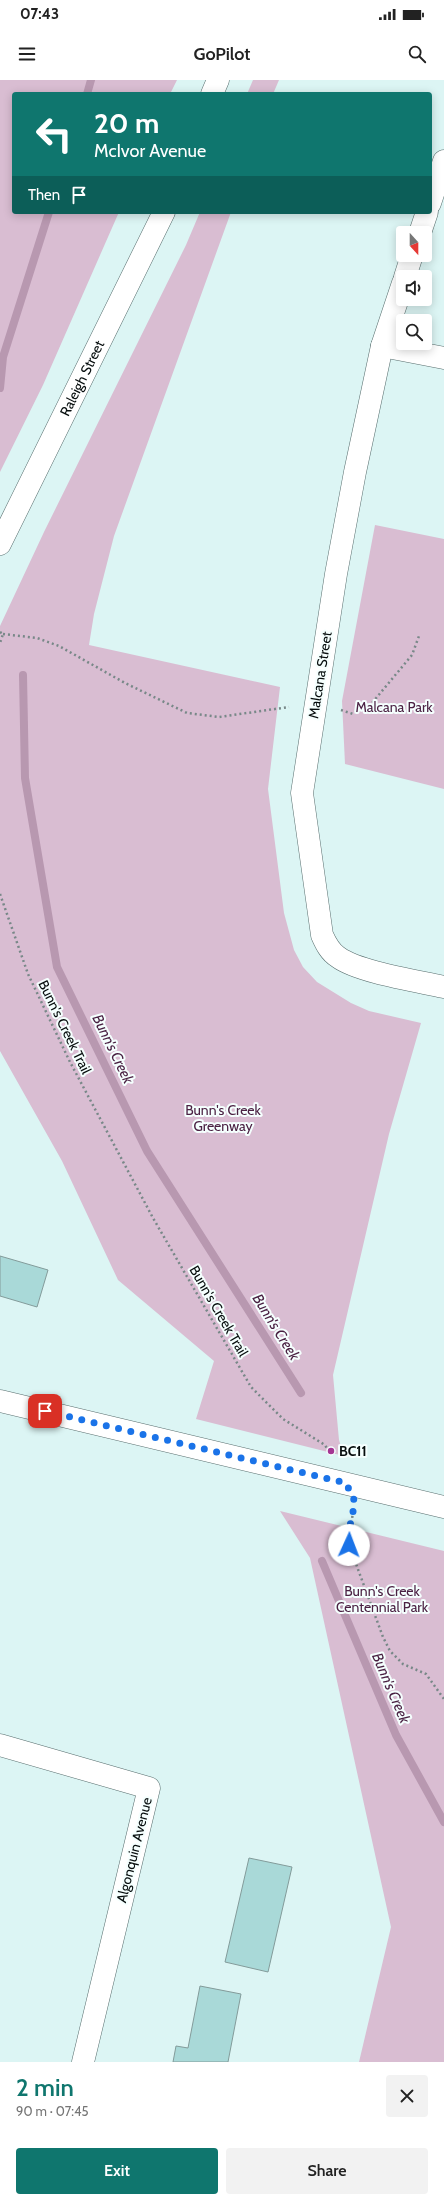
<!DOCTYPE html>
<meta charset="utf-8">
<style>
:root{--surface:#fff;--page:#f2f2f2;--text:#222;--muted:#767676;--accent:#0f766e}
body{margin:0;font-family:Cabin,sans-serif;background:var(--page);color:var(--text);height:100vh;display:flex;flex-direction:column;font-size:15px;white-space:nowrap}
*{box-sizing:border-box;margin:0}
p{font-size:13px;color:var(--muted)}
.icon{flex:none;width:22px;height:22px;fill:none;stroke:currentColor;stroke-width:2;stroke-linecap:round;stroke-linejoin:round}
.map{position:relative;height:1982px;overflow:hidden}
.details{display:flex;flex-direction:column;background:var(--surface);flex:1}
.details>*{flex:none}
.guide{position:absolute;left:12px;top:12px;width:420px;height:122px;border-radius:4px;box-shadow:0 2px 10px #0003;background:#0f766e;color:#fff;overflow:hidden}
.needle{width:26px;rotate:159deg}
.buttons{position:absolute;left:396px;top:146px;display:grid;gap:8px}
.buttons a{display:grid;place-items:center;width:36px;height:36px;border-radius:4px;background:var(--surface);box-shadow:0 2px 10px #0003;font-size:20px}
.pin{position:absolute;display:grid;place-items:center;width:34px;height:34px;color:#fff;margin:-17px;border-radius:8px;box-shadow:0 2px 6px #0006}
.me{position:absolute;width:44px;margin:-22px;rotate:2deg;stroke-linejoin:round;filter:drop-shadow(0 0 3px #0008)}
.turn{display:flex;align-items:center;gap:14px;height:84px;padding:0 16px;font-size:18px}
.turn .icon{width:52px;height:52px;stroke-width:2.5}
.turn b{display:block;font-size:28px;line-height:34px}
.then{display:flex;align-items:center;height:38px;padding:0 16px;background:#0003;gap:8px;font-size:15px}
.round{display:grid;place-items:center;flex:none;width:42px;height:42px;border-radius:4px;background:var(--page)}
.headline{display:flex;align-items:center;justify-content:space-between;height:68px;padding:0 16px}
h1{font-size:24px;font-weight:600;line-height:30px;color:var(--accent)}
.primary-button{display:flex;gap:8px;margin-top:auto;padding:8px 16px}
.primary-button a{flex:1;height:46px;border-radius:4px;background:var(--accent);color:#fff;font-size:16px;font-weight:600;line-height:46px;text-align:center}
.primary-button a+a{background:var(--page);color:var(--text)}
.status{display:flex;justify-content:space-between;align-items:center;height:28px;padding:0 20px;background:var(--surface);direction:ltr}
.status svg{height:11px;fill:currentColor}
header{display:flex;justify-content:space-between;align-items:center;height:52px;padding:0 16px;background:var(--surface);font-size:18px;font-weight:600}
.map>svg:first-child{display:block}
.green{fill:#d9bdd2}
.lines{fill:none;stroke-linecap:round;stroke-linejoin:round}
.stream{stroke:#b898b0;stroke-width:8}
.building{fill:#a9d9d8;stroke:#839b9a}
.street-casing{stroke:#586e6e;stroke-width:23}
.secondary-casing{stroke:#586e6e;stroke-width:23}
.path{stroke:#788888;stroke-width:2.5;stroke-dasharray:2 3;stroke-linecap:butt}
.street{stroke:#fff;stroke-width:22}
.secondary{stroke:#fff;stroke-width:22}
.route{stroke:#1a73e8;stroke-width:7;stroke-dasharray:0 12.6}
.poi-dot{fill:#a43593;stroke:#f5fffe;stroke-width:1.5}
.labels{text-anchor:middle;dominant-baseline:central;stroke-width:4;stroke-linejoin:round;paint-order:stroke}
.street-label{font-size:14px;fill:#060d0d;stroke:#f5fffe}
.park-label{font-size:14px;fill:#4b2143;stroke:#f5fffe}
.poi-label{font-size:14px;font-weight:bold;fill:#060d0d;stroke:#f5fffe;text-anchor:start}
.water-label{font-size:15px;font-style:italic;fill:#481f41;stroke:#f5fffe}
</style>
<div class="status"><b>07:43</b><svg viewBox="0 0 49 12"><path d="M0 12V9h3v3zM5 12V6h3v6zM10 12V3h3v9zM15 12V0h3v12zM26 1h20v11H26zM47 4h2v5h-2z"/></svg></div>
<header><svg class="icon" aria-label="menu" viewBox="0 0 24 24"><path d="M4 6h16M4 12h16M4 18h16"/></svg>GoPilot<svg class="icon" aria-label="search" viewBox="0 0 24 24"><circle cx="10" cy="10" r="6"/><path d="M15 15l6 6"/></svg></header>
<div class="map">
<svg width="444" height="1982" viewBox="0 0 444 1982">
<rect width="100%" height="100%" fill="#dcf5f4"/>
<g class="green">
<polygon points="0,0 177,0 170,14 14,14 14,132 119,132 43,305 0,392"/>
<polygon points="253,0 279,0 273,14 247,14"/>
<polygon points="200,132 231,132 114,456 94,534 89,565 280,607 268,709 284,833 294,870 303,887 317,902 351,923 369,931 421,943 389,1054 333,1295 339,1360 344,1376 196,1339 214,1281 118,1200 62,1081 0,971 0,546 44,452 186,165"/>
<polygon points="375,445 444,459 444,709 345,684 342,621"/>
<polygon points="280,1431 444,1471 444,1982 359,1982 391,1847 310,1478"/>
</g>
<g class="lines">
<g class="stream">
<polyline points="87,14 91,0"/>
<polyline points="0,308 3,277 49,132"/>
<polyline points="23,595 25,698 57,887 147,1071 301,1313"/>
<polyline points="322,1481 396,1655 444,1742"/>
</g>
</g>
<g class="building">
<polygon points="0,1176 48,1190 37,1227 0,1216"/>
<polygon points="249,1778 292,1787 268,1892 225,1882"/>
<polygon points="200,1906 241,1914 228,1982 173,1982 176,1966 188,1968"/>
</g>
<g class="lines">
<defs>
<g id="street">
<polyline points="430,123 444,81"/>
<polyline points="420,153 427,132"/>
<polyline points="405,197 412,175"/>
<path d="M403,203l-21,63 -27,126 -19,102 -34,219 20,142c4,9 8,17 16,22 20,15 79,24 106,30"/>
<polyline points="382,266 444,278"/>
<polyline points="0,1665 149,1708 83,1982"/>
</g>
<g id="secondary">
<polyline points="212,14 218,0"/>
<path id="s1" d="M0,464l164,-332"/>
<polyline points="0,1321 444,1427"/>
</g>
</defs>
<use href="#street" class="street-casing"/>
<use href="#secondary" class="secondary-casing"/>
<g class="path">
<polyline points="0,552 3,554 0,563"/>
<polyline points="3,554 37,558 59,566 125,603 187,633 219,637 289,627"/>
<polyline points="341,630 353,634 372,623 412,575 419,556"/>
<polyline points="0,814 28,894 70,982 153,1138 251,1307 283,1339 325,1365 330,1374"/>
<polyline points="353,1431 349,1465 383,1557 390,1571 403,1584 426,1594 444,1619"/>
</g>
<use href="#street" class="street"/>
<use href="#secondary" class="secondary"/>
</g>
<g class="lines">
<polyline class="route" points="45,1331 346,1403 355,1422 350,1446 349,1465"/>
</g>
<circle class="poi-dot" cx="331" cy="1371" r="4"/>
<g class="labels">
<g class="street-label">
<text stroke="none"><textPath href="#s1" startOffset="185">Raleigh Street</textPath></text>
<text transform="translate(320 595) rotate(-81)">Malcana Street</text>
<text transform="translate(65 947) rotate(64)">Bunn's Creek Trail</text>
<text transform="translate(219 1231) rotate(60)">Bunn's Creek Trail</text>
<text transform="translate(134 1770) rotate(-76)">Algonquin Avenue</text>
</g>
<g class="park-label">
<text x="394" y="627">Malcana Park</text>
<text x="223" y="1030">Bunn's Creek<tspan x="223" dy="16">Greenway</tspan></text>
<text x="382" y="1511">Bunn's Creek<tspan x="382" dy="16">Centennial Park</tspan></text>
</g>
<g class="poi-label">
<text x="339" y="1371">BC11</text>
</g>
<g class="water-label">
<text transform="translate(113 969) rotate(64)">Bunn's Creek</text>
<text transform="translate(276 1247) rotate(58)">Bunn's Creek</text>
<text transform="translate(391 1608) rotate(67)">Bunn's Creek</text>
</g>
</g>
</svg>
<div class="buttons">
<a><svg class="needle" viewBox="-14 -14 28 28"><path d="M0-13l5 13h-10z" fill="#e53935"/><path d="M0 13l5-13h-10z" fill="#767676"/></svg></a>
<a><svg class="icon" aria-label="sound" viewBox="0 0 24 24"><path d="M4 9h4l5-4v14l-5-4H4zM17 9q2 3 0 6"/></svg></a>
<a><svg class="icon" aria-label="search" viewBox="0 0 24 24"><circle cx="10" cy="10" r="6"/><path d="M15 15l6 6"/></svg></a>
</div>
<div class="pin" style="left:45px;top:1331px;background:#d93025"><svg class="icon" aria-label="arrive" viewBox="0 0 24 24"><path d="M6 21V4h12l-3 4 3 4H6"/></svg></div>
<svg class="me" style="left:349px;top:1465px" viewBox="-20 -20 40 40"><circle r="19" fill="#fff"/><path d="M0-13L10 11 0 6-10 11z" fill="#1a73e8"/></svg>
<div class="guide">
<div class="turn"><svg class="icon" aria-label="left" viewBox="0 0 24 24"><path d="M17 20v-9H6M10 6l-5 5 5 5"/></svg><div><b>20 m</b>McIvor Avenue</div></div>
<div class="then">Then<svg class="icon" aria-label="arrive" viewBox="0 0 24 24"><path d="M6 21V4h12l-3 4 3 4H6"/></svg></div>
</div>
</div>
<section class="details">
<div class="headline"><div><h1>2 min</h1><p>90 m · 07:45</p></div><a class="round"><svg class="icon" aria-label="close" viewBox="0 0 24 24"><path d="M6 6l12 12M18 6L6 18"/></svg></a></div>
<div class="primary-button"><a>Exit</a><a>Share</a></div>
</section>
